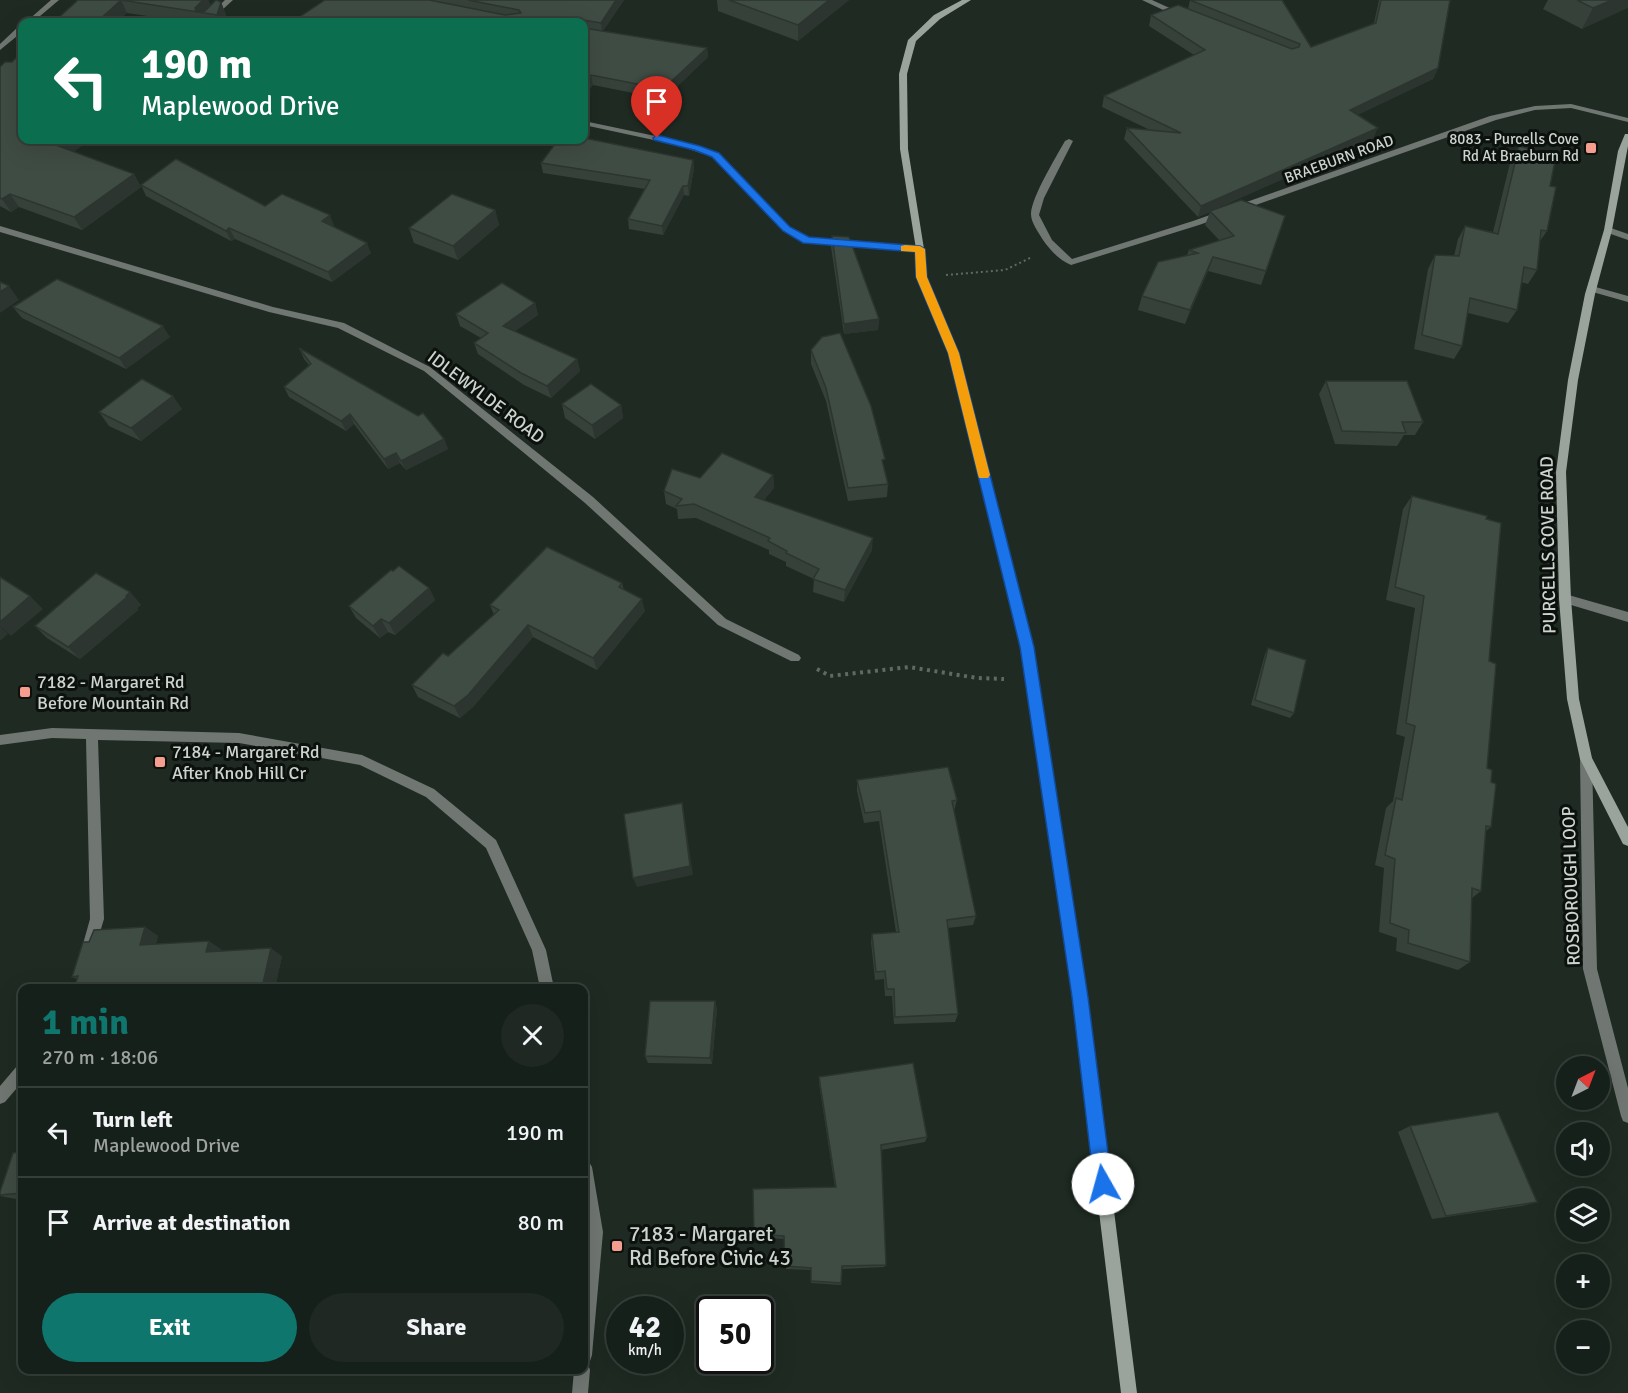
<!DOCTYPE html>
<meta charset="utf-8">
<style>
:root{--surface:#16201a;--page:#1f2823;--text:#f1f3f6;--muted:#9ea3a2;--line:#353e39;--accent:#0f766e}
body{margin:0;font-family:Signika,sans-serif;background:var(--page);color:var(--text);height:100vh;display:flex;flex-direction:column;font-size:22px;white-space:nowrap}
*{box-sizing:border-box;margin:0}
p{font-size:20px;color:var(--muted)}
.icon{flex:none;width:33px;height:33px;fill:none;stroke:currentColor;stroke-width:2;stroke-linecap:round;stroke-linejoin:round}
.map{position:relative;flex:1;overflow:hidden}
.details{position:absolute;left:18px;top:984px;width:570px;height:390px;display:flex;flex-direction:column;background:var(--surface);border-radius:12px;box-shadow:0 6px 24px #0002,0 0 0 2px var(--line)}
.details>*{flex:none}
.top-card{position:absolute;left:18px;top:18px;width:570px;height:126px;border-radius:12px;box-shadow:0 6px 24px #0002,0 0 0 2px var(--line);background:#0b6e4f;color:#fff;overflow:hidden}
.needle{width:39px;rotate:42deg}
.fabs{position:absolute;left:1556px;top:1056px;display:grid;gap:12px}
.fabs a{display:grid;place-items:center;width:54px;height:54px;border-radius:50%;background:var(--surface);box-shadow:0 6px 24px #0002,0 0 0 2px var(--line);font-size:30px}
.speed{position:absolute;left:606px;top:1296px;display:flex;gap:12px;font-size:30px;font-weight:700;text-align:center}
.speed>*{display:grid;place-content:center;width:78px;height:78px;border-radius:50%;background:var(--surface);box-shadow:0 6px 24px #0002,0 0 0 2px var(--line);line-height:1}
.speed small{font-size:15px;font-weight:400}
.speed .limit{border:3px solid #111;border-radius:9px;background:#fff;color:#111}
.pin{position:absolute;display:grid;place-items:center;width:51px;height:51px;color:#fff;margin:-62px -26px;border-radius:50% 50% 50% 0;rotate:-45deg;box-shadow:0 0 6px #0007}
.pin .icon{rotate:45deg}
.me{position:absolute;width:66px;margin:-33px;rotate:353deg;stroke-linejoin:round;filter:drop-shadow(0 0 4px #0008)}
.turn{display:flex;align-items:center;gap:21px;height:126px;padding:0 24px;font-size:27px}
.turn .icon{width:78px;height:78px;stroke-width:2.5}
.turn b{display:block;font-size:42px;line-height:51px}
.round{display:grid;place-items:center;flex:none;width:63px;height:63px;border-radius:32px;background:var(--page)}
.overview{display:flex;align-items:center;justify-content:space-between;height:102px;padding:0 24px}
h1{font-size:36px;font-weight:800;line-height:45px;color:var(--accent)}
.cta{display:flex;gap:12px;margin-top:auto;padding:12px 24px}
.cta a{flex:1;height:69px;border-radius:36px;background:var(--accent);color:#fff;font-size:24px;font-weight:800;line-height:69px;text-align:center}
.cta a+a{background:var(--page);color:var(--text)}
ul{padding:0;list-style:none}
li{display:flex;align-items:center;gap:18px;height:90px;padding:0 24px;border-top:2px solid var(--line)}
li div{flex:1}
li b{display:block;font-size:22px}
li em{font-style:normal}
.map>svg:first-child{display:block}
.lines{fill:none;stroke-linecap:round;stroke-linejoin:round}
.path-far1{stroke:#606a63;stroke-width:2;stroke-dasharray:2 3;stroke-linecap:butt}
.path{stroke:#606a63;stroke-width:4;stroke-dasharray:3 4.5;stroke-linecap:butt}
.lane{fill:#707672;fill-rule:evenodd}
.street{fill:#707672;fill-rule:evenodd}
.secondary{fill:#9aa49d;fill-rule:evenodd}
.wall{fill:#36413a}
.shaded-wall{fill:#2c352f}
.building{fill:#3f4c43;stroke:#2c352f;stroke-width:1.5}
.route{fill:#1a73e8;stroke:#114b97;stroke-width:1.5}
.slow{fill:#f59e0b}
.poi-dot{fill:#f59d8e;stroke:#0c110d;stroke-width:2}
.labels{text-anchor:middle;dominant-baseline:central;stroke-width:6;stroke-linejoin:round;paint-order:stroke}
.far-poi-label{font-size:15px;fill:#ccd4ce;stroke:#0c110d;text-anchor:end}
.far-street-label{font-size:15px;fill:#ccd4ce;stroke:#0c110d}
.street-label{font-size:18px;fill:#ccd4ce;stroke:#0c110d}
.poi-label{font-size:18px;fill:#ccd4ce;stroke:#0c110d;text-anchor:start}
.near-poi-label{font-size:21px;fill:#ccd4ce;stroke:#0c110d;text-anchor:start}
</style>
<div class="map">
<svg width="1628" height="1393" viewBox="0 0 1628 1393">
<rect width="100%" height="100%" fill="#1e2a22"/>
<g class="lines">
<polyline class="path-far1" points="946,275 1005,270 1032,257"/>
<polyline class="path" points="817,669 830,676 909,667 977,678 1004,679"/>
<g class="lane">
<polygon points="1608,227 1628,234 1628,240 1605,232 1605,228"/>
<polygon points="1592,286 1628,296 1628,302 1589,291 1589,287"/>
<polygon points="1565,594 1628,612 1628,622 1561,602 1559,599"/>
</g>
<g class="street">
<polygon points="51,0 59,0 33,22 26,22"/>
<polygon points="225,0 233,0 209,22 202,22"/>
<polygon points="1142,0 1152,0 1185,15 1178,17"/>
<polygon points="19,26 22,26 22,32 0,50 0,44"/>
<path d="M1571,104l57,14v4l-57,-14 -36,2 -39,10 -297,105 -128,40c-12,-5 -21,-15 -28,-25 -4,-7 -12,-17 -12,-26 0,-16 25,-57 34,-73l4,-2 4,2 -29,57 -5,17 13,25 20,19 121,-38 297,-105 45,-10z"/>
<polygon points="584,121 679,141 718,153 790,227 809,237 920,246 924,249 920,252 804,242 784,231 712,157 677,145 584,125"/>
<polygon points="0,226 273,307 344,323 430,367 593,497 726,619 799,655 801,658 799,661 791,661 718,625 585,503 424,371 338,328 269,312 0,232"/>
<polygon points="52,728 239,733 362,755 434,789 496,840 546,950 554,988 540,988 532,950 486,848 426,797 360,765 239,743 98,740 104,919 95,949 90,951 85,949 83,944 90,919 86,739 52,738 0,745 0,735"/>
<polygon points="1586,754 1590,755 1592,759 1597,969 1628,1088 1628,1123 1623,1121 1621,1116 1583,969 1580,759 1582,755"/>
<polygon points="22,1064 22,1082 5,1102 0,1104 0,1086 17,1066"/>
<polygon points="584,1159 589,1162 592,1167 603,1232 592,1355 590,1361 585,1363 588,1364 590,1370 588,1393 572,1393 574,1370 584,1370 584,1272 587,1232 584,1210"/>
</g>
<g class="secondary">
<polygon points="962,0 971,0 940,19 916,41 907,74 908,149 924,249 926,277 958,353 1033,647 1087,997 1137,1393 1121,1393 1073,997 1021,647 948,353 916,277 916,249 900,149 899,74 908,40 934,15"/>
<polygon points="1625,134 1628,134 1628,146 1612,230 1595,294 1578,380 1566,472 1571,599 1579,699 1592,758 1628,827 1628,846 1623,844 1580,759 1567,699 1559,599 1556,472 1568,380 1585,294 1604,230 1618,151"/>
</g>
</g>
<g class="wall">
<polygon points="78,0 208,0 211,6 221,2 226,15 224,22 189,22 127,13"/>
<polygon points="325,0 624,0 603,31 707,48 708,57 664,99 593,85 584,96 584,22 292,22"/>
<polygon points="717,0 849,0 798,41 718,11"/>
<polygon points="1190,0 1311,47 1374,23 1379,0 1450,0 1438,68 1433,79 1357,115 1373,139 1215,209 1266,271 1261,285 1208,271 1185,324 1138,310 1142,296 1187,255 1189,250 1220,241 1205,225 1210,212 1198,217 1124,139 1127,128 1150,130 1102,107 1104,96 1194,55 1149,26 1151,15 1188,9"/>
<polygon points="1548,0 1628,0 1582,29 1543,9"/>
<polygon points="12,62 73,152 134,174 141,187 82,230 19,207 11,212 0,206 0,67"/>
<polygon points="1519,146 1550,186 1547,231 1540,241 1537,270 1528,284 1521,282 1517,310 1508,323 1468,313 1462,346 1454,359 1414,349 1428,269 1435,255 1454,256 1458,239 1465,226 1493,232 1511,159"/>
<polygon points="693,160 694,169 689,196 684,195 663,235 629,229 628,219 645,189 543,173 541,163"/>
<polygon points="141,185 334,225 333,226 371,253 332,282 235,239 231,241 146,196"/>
<polygon points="495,210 499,225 458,260 414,243 409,228"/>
<polygon points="832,236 879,319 878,330 844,334 831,247"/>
<polygon points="535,303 538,315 515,331 577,359 580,371 551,398 524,385 478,354 474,343 481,338 460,326 456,314"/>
<polygon points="13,307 170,337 126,369 22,318"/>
<polygon points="299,348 444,439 448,449 406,470 400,463 388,469 354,424 346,431 289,397 284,387 309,365 304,359"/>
<polygon points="811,350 884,468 888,484 887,497 848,501 826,401 811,364"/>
<polygon points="1326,381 1423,422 1415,435 1404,435 1397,446 1335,444 1319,394"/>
<polygon points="562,404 621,405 623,418 595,439 565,418"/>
<polygon points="182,409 141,441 109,426 99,412"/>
<polygon points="773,475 774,488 764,500 872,550 844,602 813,592 814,579 786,566 786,562 769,554 769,550 696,518 678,519 677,509 666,504 664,491 700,478"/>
<polygon points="1412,496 1486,519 1489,661 1487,768 1491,827 1486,831 1481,891 1472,898 1470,962 1458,970 1396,951 1397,938 1379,932 1384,868 1375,865 1386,808 1393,801 1405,737 1396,734 1415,608 1386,600 1403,509"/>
<polygon points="393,571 429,588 435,600 395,635 388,632 380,638 356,618 349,606"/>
<polygon points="622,583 624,590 645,611 597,670 533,637 473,707 460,718 418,697 412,685 448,656 494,615 490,605"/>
<polygon points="130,592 141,605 137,608 138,610 80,659 47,638 35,626"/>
<polygon points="1268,648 1294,713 1290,718 1251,705 1265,654"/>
<polygon points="857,780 957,800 954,811 976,916 973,925 948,928 958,1014 955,1022 894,1024 892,996 885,996 884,979 875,980 871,942 872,934 896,932 879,821 864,823 857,791"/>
<polygon points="145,927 158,936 156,944 221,949 220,951 282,956 275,988 82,988 75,985 77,979 72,977 89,942"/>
<polygon points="715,1001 717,1009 712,1064 648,1063 645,1056"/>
<polygon points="819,1077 927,1137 925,1142 881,1150 886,1265 884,1267 842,1269 841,1285 811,1283 811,1270 786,1269 784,1239 755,1237 754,1234 835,1188 819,1083"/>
<polygon points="1410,1126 1537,1202 1522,1206 1432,1219 1398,1132"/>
<polygon points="22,1152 22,1199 16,1199 0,1196"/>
</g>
<g class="shaded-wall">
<polygon points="121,0 127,13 117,22 97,22"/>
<polygon points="203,0 208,0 212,9 208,14 196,12 195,8"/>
<polygon points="616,0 624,0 602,32 601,23"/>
<polygon points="829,0 849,0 798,41 798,25"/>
<polygon points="1612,0 1628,0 1628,8 1582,29 1593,8"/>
<polygon points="221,2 226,15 224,22 220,22 217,15"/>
<polygon points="707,48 708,57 664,99 663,89"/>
<polygon points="1438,68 1433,79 1345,121 1350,110"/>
<polygon points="591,75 593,85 584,96 584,84"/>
<polygon points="1378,128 1373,139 1198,217 1201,206"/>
<polygon points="64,140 91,140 64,158 56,145"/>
<polygon points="693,160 694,169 689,196 688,186"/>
<polygon points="134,174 141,187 82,230 74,217"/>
<polygon points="683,186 684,195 663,235 662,226"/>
<polygon points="10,194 19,207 11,212 2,199"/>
<polygon points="495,210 499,225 458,260 453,246"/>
<polygon points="330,215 334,225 326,231 322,221"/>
<polygon points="229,228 235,239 231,241 226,231"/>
<polygon points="367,243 371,253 332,282 328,272"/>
<polygon points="1213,257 1208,271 1185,324 1190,310"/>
<polygon points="9,286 19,300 0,313 0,292"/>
<polygon points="535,303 538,315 507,337 503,326"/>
<polygon points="879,319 878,330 844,334 844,324"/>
<polygon points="163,326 170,337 126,369 119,358"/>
<polygon points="577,359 580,371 551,398 547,386"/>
<polygon points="173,396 182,409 141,441 131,428"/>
<polygon points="621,405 623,418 595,439 592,425"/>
<polygon points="350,414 354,424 346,431 341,421"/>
<polygon points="444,439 448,449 406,470 401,461"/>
<polygon points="396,453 400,463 388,469 384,459"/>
<polygon points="773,475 774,488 756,510 755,497"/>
<polygon points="873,538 872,550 844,602 845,590"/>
<polygon points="429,588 435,600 395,635 389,623"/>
<polygon points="130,592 141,605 137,608 138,610 80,659 68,647"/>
<polygon points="30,596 43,609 11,636 0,626 0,622"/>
<polygon points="642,599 645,611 597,670 593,658"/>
<polygon points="381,619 388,632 380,638 373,626"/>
<polygon points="528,625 533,637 473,707 460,718 454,706"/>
<polygon points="0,626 8,634 0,641"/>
<polygon points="682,803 684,813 693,875 637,887 633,878"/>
<polygon points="145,927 158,936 153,953 140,945"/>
<polygon points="209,941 221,949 218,960 206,952"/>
<polygon points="271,948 282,956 275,988 262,988"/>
<polygon points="715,1001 717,1009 712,1064 710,1058"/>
</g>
<g class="building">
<polygon points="78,0 121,0 97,22 54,22"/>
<polygon points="121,0 203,0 195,8 196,12 205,11 216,0 221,2 217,15"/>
<polygon points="325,0 429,0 505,15 521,13 519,10 468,0 616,0 601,23 583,20 580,22 292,22"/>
<polygon points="729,0 829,0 798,25"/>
<polygon points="1190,0 1282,0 1311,47 1376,23 1381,0 1450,0 1438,68 1350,110 1378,128 1201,206 1127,128 1181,133 1104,96 1205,50 1151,15 1178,5 1292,49 1299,47 1300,44"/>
<polygon points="1577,0 1612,0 1593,8"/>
<polygon points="584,28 707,48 663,89 591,75 584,84"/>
<polygon points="22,52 22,140 64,140 56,145 134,174 74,217 10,194 2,199 0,198 0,67 5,62 12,62"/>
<polygon points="584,138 693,160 688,186 683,186 662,226 628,219 650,180 541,163 558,140 584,140"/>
<polygon points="1519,146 1556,156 1550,186 1556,187 1547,231 1541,230 1537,270 1524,267 1517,310 1470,298 1462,346 1422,335 1435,255 1459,256 1465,226 1498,234"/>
<polygon points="176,159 265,206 282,194 330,215 322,221 367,243 328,272 229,228 226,231 141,185"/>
<polygon points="452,194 495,210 453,246 409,228"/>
<polygon points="1241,200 1285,216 1266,271 1213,257 1190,310 1142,296 1158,262 1198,253 1189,250 1234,236 1210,211"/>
<polygon points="832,236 849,237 879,319 844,324"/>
<polygon points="57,279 163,326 119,358 13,307"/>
<polygon points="0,282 9,286 0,292"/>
<polygon points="502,283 535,303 503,326 577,359 547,386 521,373 474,343 488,333 456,314"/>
<polygon points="840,333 871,406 885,459 882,460 888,484 848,488 826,388 811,350 822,337"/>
<polygon points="299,348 418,416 423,413 444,439 401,461 396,453 384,459 350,414 341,421 284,387 311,364"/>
<polygon points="142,379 173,396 131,428 99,412"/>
<polygon points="1326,381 1407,381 1423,422 1402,422 1406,433 1342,431"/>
<polygon points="591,384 621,405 592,425 562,404"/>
<polygon points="722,453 773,475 755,497 873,538 845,590 813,579 819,569 786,553 787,551 768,541 770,538 694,504 676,506 682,499 664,491 672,469 700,478"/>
<polygon points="1412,496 1487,516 1486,519 1501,523 1489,661 1496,664 1487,768 1492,770 1491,782 1496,784 1491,827 1486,826 1481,891 1472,888 1470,962 1408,943 1409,930 1390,923 1395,859 1385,855 1396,798 1402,800 1415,726 1406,723 1424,596 1395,587"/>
<polygon points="547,547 622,583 619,587 642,599 593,658 528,625 468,695 454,706 412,685 443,653 448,656 499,610 490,605"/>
<polygon points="399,566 429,588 389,623 381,619 373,626 349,606 391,570 393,571"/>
<polygon points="96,573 130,592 126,596 127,597 68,647 35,626"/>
<polygon points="0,577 30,596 0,622"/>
<polygon points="1268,648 1306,660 1294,713 1255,700"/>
<polygon points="948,767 957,800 952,801 976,916 947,920 958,1014 895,1017 894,989 887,989 885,971 876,972 872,934 899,932 880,811 865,813 857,780"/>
<polygon points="682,803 690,866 633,878 624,814"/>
<polygon points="145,927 140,945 209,941 206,952 271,948 262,988 148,988 150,983 75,985 78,976 72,977 83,942 89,942 94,930"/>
<polygon points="650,1001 715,1001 710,1058 645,1056"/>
<polygon points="913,1063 927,1137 881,1145 886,1265 842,1266 841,1283 811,1281 811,1268 785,1266 784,1236 754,1234 753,1189 836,1187 819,1077"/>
<polygon points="1498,1112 1537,1202 1446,1216 1410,1126"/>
<polygon points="22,1152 22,1193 0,1195 0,1192 13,1153"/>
<polygon points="22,1203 22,1216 17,1216"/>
</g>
<polygon class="route" points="657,135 700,146 719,153 790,227 809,237 920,246 925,249 927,277 959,353 1034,647 1088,997 1112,1184 1109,1190 1103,1192 1097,1190 1094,1184 1072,997 1020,647 948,353 916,277 915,252 803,243 783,231 712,157 694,150 654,140 653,138"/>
<polygon class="slow" points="905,245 920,246 925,249 927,277 959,353 990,475 988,478 979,478 978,475 948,353 916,277 915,252 901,251 901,246"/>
<g class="poi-dot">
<rect x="1585" y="142" width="12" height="12" rx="3"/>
<rect x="19" y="686" width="12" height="12" rx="3"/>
<rect x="154" y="756" width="12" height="12" rx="3"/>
<rect x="611" y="1240" width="12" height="12" rx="3"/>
</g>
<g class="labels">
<g class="far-poi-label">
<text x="1579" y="139">8083 - Purcells Cove<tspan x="1579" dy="17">Rd At Braeburn Rd</tspan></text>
</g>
<g class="far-street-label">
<text transform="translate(1339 159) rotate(-20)">BRAEBURN ROAD</text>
</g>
<g class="street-label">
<text transform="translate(486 397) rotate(37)">IDLEWYLDE ROAD</text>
<text transform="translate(1548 545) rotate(-91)">PURCELLS COVE ROAD</text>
<text transform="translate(1571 886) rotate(-92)">ROSBOROUGH LOOP</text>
</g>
<g class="poi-label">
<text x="37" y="682">7182 - Margaret Rd<tspan x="37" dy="21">Before Mountain Rd</tspan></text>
<text x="172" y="752">7184 - Margaret Rd<tspan x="172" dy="21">After Knob Hill Cr</tspan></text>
</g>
<g class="near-poi-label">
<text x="629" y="1234">7183 - Margaret<tspan x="629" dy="24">Rd Before Civic 43</tspan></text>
</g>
</g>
</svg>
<div class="fabs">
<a><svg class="needle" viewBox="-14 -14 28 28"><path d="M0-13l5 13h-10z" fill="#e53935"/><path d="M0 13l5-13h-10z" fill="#9ea3a2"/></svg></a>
<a><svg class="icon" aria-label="sound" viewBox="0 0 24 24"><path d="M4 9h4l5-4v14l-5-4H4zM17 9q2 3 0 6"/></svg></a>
<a><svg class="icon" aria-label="layers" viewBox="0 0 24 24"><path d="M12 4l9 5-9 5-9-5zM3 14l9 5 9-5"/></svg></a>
<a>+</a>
<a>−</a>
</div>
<div class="speed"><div>42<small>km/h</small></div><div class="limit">50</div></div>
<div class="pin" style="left:657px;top:138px;background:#d93025"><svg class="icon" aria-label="arrive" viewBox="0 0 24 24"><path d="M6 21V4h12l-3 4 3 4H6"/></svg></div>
<svg class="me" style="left:1103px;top:1184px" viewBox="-20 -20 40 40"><circle r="19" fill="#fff"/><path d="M0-13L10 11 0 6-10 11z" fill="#1a73e8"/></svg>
<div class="top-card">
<div class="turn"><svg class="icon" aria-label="left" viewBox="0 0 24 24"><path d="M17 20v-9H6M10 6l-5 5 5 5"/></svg><div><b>190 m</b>Maplewood Drive</div></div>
</div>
<section class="details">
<div class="overview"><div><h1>1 min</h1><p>270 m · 18:06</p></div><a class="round"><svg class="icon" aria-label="close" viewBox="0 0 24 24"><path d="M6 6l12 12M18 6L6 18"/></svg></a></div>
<ul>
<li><svg class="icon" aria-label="left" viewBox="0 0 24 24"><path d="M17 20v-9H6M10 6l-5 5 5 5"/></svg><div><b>Turn left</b><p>Maplewood Drive</p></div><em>190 m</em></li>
<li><svg class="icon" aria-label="arrive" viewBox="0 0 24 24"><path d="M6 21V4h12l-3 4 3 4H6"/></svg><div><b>Arrive at destination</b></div><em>80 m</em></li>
</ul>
<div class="cta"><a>Exit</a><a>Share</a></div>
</section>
</div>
